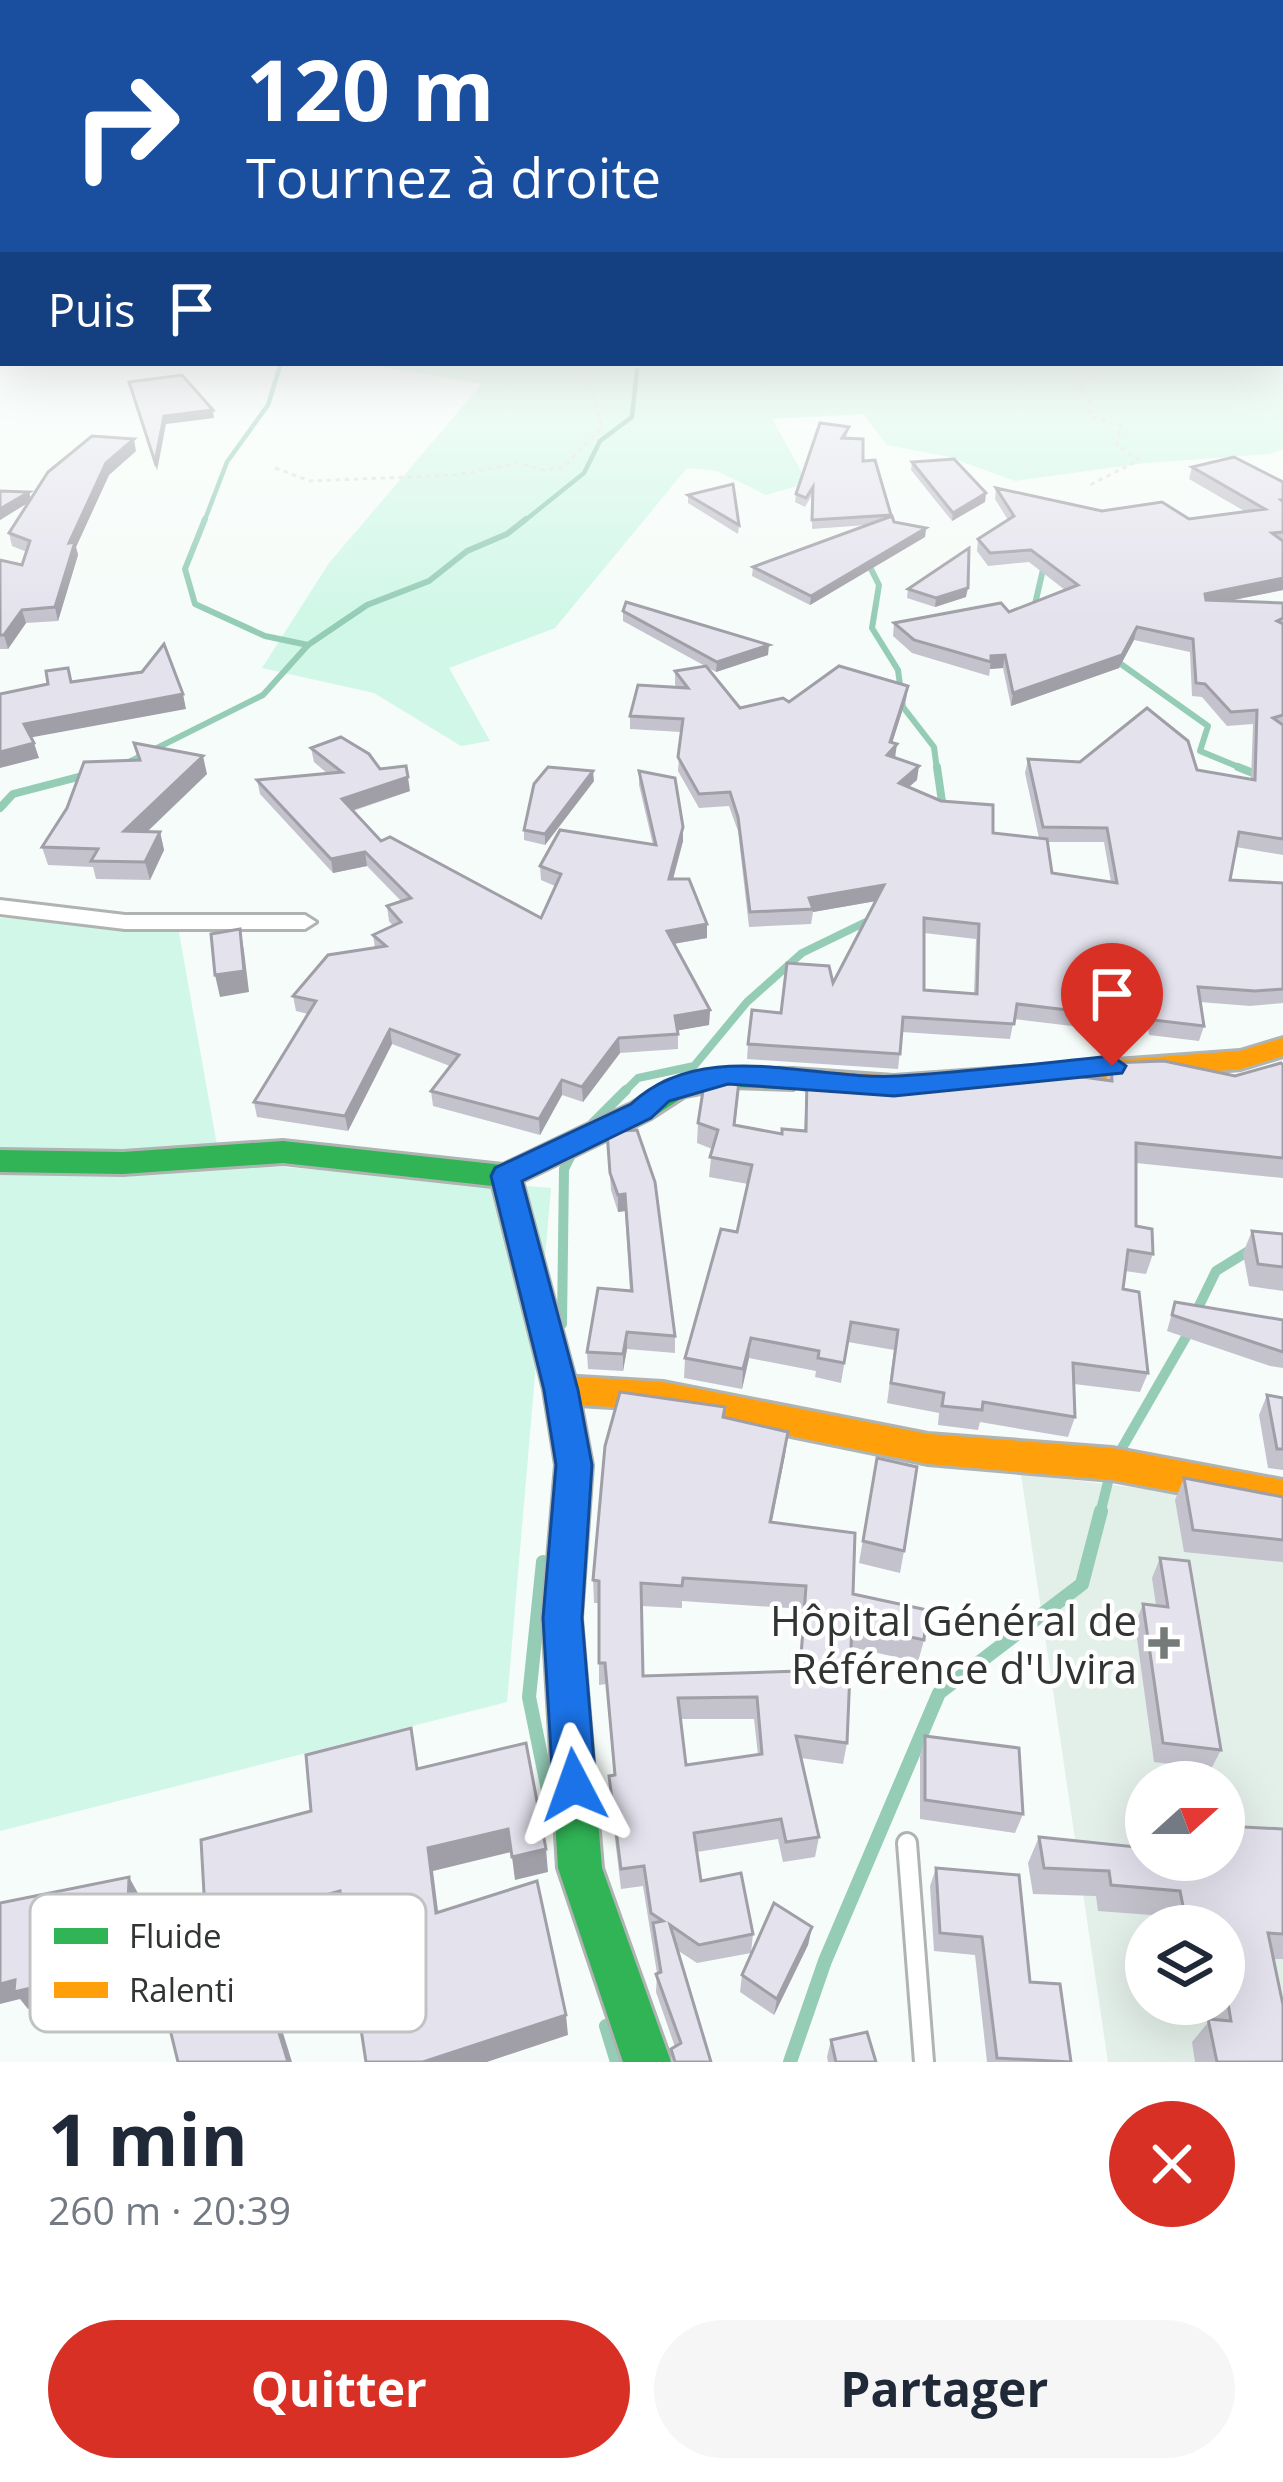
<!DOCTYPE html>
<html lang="fr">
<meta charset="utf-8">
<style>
:root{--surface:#fff;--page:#f6f6f7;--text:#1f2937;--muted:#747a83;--accent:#d93025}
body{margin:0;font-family:"Open Sans",sans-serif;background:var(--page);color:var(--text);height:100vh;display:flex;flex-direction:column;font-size:45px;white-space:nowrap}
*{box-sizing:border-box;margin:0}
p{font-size:39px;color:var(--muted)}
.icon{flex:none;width:66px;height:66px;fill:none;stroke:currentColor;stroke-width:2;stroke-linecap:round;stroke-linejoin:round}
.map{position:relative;height:2062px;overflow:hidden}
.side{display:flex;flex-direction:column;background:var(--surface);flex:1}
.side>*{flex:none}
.top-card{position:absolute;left:0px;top:0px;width:1284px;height:366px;box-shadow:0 12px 48px #0002;background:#1a4fa0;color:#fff;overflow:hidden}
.needle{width:78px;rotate:69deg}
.fabs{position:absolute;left:1125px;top:1761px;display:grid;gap:24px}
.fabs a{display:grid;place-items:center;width:120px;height:120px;border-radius:50%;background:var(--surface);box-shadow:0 12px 48px #0002;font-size:60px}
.pin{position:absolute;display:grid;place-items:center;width:102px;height:102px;color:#fff;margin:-123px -51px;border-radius:50% 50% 50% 0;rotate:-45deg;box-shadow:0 0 12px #0007}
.pin .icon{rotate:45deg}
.me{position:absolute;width:132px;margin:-66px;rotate:356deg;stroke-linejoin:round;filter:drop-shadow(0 0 9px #0008)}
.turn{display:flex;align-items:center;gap:42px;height:252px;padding:0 48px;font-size:54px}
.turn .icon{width:156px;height:156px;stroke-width:2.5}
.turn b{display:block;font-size:84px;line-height:102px}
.then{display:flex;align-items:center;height:114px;padding:0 48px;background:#0003;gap:24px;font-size:45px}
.round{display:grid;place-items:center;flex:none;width:126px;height:126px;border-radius:63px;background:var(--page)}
.head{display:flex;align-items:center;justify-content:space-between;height:204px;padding:0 48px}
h1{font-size:72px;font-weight:700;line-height:90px}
.primary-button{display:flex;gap:24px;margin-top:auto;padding:24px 48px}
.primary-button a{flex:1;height:138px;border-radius:72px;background:var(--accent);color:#fff;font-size:48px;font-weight:700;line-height:138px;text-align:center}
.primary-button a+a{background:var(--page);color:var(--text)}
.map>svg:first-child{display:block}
.built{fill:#e3efe9;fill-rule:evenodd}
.green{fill:#d0f7e7}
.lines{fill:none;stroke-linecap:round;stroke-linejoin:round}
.stream-far4{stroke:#94ccb6;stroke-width:4.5}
.stream-far3{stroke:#94ccb6;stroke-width:6}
.stream-far2{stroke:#94ccb6;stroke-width:8}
.stream-far1{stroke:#94ccb6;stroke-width:10}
.stream{stroke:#94ccb6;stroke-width:14}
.lane-casing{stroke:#afb4b2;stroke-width:24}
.street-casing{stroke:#afb4b2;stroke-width:6}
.fast-casing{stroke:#afb4b2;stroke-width:6}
.slow-casing{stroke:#afb4b2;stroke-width:6}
.path{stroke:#e0e2e1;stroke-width:3;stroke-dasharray:4.5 4.5;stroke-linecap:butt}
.lane{stroke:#fefffe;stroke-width:18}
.street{fill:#fefffe;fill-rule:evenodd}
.fast{fill:#30b455;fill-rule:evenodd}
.slow{fill:#ff9f0a;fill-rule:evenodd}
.wall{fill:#c4c2cc;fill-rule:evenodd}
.shaded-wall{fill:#a09ea6}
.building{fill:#e4e2ed;stroke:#a09ea6;stroke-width:3;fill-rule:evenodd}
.route{fill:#1a73e8;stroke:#114b97;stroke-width:3}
.poi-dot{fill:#757b78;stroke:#fff;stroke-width:4.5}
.labels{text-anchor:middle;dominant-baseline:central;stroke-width:9;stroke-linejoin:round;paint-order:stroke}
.near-poi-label{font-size:42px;fill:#303533;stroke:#fff;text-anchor:end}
.key{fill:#fff;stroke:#c1c2c2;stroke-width:3}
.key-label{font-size:33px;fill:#303533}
</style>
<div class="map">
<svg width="1283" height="2062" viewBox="0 0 1283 2062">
<rect width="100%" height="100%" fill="#f6fcf9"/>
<path class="built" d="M1021,1474l262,31v557h-175zM1146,1782h78v78h-78zM1146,1926h78v78h-78z"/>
<g class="green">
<polygon points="1283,330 1283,449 1270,454 1146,463 1015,481 949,457 887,445 863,414 772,419 808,483 766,495 717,471 687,468 555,628 449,668 490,741 461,746 374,693 262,668 329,563 482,384 357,363 1281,363"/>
<polygon points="0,918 178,927 220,1162 551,1188 507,1702 0,1831"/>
</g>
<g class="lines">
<g class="stream-far4">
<polyline points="204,522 227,462 268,405 281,363"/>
<polyline points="523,522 584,473 600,441 632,417 637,370"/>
</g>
<g class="stream-far3">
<polyline points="205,519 185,569 195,604 265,636 308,645"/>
<polyline points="867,561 879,585 872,628 898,670 903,707 934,747 937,770"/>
<polyline points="1033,613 1044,565"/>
<polyline points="1111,657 1208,726 1200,751 1246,770"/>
<polyline points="125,764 263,695 308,645 367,605 429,581 467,551 507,534 526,519"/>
</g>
<g class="stream-far2">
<polyline points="937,767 943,809"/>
<polyline points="1238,767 1283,785"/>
<polyline points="0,808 13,794 86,775"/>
<polyline points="623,1093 638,1078 694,1066 747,1002 802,953 872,919"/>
</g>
<g class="stream-far1">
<polyline points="593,1123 626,1090"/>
<polyline points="1195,1314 1216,1271 1255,1247"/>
<polyline points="562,1324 564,1169 573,1151"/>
<polyline points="1118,1455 1190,1330"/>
<polyline points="1100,1514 1111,1470"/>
</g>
<g class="stream">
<polyline points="543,1562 529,1697 550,1800"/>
<polyline points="606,2026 617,2062"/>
<polyline points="790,2062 825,1961 939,1693 1082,1584 1101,1511"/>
</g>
<defs>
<polyline id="lane" points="907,1843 924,2062"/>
<polygon id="street" points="0,900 125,915 305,915 316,922 305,929 125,929 0,914"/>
<polygon id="fast" points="732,1068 793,1069 807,1079 793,1089 732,1087 685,1096 651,1118 522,1181 578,1390 592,1465 581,1618 602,1868 671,2062 623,2062 558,1868 543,1618 556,1465 544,1390 493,1186 283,1163 123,1174 0,1172 0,1150 123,1152 283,1141 503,1165 631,1104 665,1082"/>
<g id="slow">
<path d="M1283,1038v18l-42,13c-63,5 -435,45 -462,10l14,-10 101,7 346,-25z"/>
<polygon points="561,1376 663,1382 928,1434 1112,1448 1283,1480 1283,1512 1112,1480 928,1464 663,1410 561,1404 549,1400 544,1390 549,1380"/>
</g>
</defs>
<use href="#lane" class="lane-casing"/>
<use href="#street" class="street-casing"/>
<use href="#fast" class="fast-casing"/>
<use href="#slow" class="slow-casing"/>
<g class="path">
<polyline points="1077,363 1093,376 1080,388 1089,399 1091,417 1121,426 1117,445 1139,460 1090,485"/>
<polyline points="275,468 310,481 457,475 518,463 544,470 564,467 602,427 581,363"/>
</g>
<use href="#lane" class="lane"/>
<use href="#street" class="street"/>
<use href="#fast" class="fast"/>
<use href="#slow" class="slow"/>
</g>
<g class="wall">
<polygon points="849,427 846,439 863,461 894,522 926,528 925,537 810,605 752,576 753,567 867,525 812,529 812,495 805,507 795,502 796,494"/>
<polygon points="136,451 109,475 76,547 78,555 58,621 26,623 8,649 0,649 0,560 22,565 27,552 12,546 9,533 29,502 0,520 0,491 29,492 31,499"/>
<polygon points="912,462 986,493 985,502 952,521 911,470"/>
<path d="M1192,467l91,15v108l-54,11 54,2v252l-47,-8 -6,33 53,3v120l-33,3 -50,-4 4,24 -5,15 -50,-6 -4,-35 -45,-5 -2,10 -15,-2 1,9 -4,15 -66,-8 -4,20 -108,-7 -4,37 -151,-10 1,-15 33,-31 52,-30 43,-82 -63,11 -2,12 -62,3 -11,-96 -9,-25 -30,2 -21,-37 3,-39 -51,-3v-13l47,-29 -2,-2v-14l65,37 168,-22 -2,13 -14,44 3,15 22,22 -8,7 84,46 46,5 -14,-65 3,-14 169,11 54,9 2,-55 -26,2 -25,-29 -10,-1 -2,-44 -56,-12 -15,28 -108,38 -8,-38 -13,1 -1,7 -77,-23 -19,-17 1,-13 115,-11 56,-22 -36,-28 -41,4 -11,-15 1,-12 30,-19 -13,-21 1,-11 106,23 87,8 57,-7 -57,-33zM1047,842h57l7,40 -59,-9zM924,933l52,6 -2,55 -50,-4z"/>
<polygon points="688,495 739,525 738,534 688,503"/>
<polygon points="908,589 966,597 935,607 907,598"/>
<polygon points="623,611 768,655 716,672 623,621"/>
<polygon points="134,743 207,774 147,832 160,832 164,850 150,880 96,879 93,867 48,865 42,847 138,760"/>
<polygon points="311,748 380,769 410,791 353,811 381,841 541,918 555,886 541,880 540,866 653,845 639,785 639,771 683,841 673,879 707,924 707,938 674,944 710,1010 709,1025 678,1030 678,1049 620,1053 583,1102 562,1095 540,1135 433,1106 431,1091 450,1066 392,1044 348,1131 257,1117 254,1102 308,1014 296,1011 293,996 375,948 373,935 393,926 389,921 387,906 401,901 367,866 333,873 260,794 257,780 328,774 314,762"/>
<polygon points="594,781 545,845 524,840 524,830"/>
<polygon points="1111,1063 1235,1076 1283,1065 1283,1178 1136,1163 1136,1226 1153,1254 1146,1274 1125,1271 1123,1289 1148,1373 1140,1392 1074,1384 1075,1417 1068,1437 980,1422 978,1430 938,1425 939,1413 887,1403 894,1350 848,1342 841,1383 815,1377 816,1371 749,1358 742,1389 684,1378 685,1358 737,1232 748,1184 709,1177 712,1149 697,1143 698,1123 739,1091 735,1126 782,1134 804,1131 807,1076 978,1082 1029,1077 1031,1070 1106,1080"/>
<polygon points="607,1132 675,1336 675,1353 627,1349 623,1371 588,1369 587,1352 630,1291 625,1211 618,1212 611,1190"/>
<polygon points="1252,1231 1283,1234 1283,1291 1249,1286 1243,1253"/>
<polygon points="1175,1302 1283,1320 1283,1368 1270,1366 1167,1331"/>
<polygon points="1267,1395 1283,1398 1283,1470 1268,1468 1259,1415"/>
<path d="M724,1417l64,15 -3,23 -13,67 81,72 71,46 -6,22 -67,-15 -4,96 -4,21 -42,-6 18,79 -4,20 -32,5 -5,-23 -81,13 4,29 52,53 -2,19 -54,10 -20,-13 34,112h-40v-13l4,-2 -19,-55 1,-19 -14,-87 -22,3 -11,-92 -1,-21 5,-1 -8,-91 -7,1v-82h-5l-1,-23zM682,1601l121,8 -4,62 -156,5 -1,-70 40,2zM681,1719h73l4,36 -72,10z"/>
<polygon points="877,1458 904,1551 900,1573 859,1563"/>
<polygon points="1184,1478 1283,1497 1283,1562 1184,1552 1175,1500"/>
<polygon points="1160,1558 1221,1750 1211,1769 1154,1762 1135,1624 1143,1604 1156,1605 1152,1578"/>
<polygon points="925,1736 1023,1814 1015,1833 920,1819 920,1756"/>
<polygon points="1283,1829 1283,1959 1274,1959 1283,2062 1195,2062 1192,2042 1210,2020 1207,2004 1224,2004 1224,1926 1167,1926 1165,1916 1098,1911 1096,1896 1033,1894 1028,1863 1039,1837 1146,1860"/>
<polygon points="936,1868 1030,1982 1071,2062 987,2062 975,1955 934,1951 930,1886"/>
<polygon points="812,1927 808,1945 774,2015 740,1992 742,1975"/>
<polygon points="831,2040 876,2062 828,2062 827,2057"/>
</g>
<g class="shaded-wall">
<polygon points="213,410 214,418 166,424 157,471 155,462 164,416"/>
<polygon points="134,439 136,451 109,475 76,547 78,555 58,621 55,607 69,543 106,463"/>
<polygon points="29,492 31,501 0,520 0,509"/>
<polygon points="986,493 985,502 952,521 953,513"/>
<polygon points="926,528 925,537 810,605 811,596"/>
<polygon points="1283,578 1283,590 1202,606 1205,594"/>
<polygon points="968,588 966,597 935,607 936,598"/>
<polygon points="22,610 26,623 8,649 4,635"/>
<polygon points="1137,627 1134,640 1119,668 1011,706 1013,693"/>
<polygon points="769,645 768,655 716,672 717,662"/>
<polygon points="1005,655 1003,668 990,669 991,656"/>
<polygon points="908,686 906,699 889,753 897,744 895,758 886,769 890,742"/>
<polygon points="183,694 186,709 28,738 24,724"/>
<polygon points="34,743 39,758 0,768 0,752"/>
<polygon points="203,756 207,774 129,849 124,831"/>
<polygon points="919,766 917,780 897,797 899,783"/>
<polygon points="593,771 594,781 545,845 545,834"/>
<polygon points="408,777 410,791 344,813 342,799"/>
<polygon points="683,827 683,841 669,894 669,879"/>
<polygon points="160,832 164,850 150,880 145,862"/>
<polygon points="365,852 367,866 333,873 331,859"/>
<polygon points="884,885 882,900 813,912 809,898"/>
<polygon points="707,924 707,938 666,945 667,931"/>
<polygon points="240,929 244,951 249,992 220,997 215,975"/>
<polygon points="710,1010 709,1025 675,1031 675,1016"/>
<polygon points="390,1029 392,1044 348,1131 345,1116"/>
<polygon points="619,1038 620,1053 583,1102 582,1087"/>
<polygon points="562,1080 562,1095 540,1135 539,1119"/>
<polygon points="625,1194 625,1211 618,1212 618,1195"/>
<polygon points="627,1332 627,1349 623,1371 623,1354"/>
<polygon points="751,1338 749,1358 742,1389 743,1369"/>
<polygon points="788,1432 785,1455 767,1545 770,1522"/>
<polygon points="508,1829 511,1852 433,1871 441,1935 436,1913 428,1848"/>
<polygon points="546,1849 548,1872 515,1880 512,1857"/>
<polygon points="129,1877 139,1895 137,1984 28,2009 20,1999 0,2004 0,1984"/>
<polygon points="340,1891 348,1913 217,1950 206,1929"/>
<polygon points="812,1927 808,1945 774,2015 777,1999"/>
<polygon points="259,1968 271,1994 292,2062 288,2062"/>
<polygon points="566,2015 568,2035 487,2062 423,2062"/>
</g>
<g class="building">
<polygon points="182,375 213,410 164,416 155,462 129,382"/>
<polygon points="820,423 849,427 842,438 863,439 863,461 875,460 891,515 812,520 813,487 806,498 796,494"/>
<polygon points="92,436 134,439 106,463 69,543 75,542 55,607 22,610 4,635 0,635 0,560 22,565 30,541 9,533 48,472"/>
<path d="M1234,457l49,25v18h-2l2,2v30l-11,1 11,8v37l-78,16 1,6 77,3v15l-6,3 6,3v91l-10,3 10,7v114l-44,-7 -9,48 53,3v106l-28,2 -57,-4 6,39 -51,-6 -4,-35 -48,-5 1,10 -20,-2 2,24 -67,-8 -3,20 -111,-7 -3,37 -152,-10 4,-34 29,3 6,-50 42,3 4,17 51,-98 -75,13 4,11 -63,3 -12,-95 -8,-25 -31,2 -21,-37 5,-38 -53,-3 8,-31 50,3 -13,-17 31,-5 34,42 43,-10 6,4 50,-36 69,20 -18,56 7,2 -10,11 32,11 -20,17 42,18 52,4v28l54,6 5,34 65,10 -10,-55 -64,-1 -15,-68 52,3 67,-54 41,33 9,29 58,10 2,-70 -26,2 -26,-28 -9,-1 -3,-44 -56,-12 -15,28 -109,38 -8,-38 -14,1v6l-77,-22 -20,-17 107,-20 8,9 69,-27 -47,-35 -41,3 -12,-14 36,-23 -18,-28 106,23 60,-9 27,17 76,-10 -73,-42zM924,918l55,6 -2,70 -53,-4z"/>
<polygon points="954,459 986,493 953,513 912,462"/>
<polygon points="733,484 739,525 688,495"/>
<polygon points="0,491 29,492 0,509"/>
<polygon points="892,516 894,522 926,528 811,596 753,567"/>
<polygon points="969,548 968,588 936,598 908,589"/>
<polygon points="626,602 769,645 717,662 623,611"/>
<polygon points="164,644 183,694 24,724 34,743 0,752 0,694 48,684 46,671 68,668 71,682 142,672"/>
<polygon points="341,737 369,754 380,769 406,766 408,777 342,799 381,841 390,837 541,918 561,874 540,866 560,830 656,845 639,771 675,778 683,827 669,879 689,879 707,924 667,931 710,1010 675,1016 678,1034 619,1038 582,1087 562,1080 539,1119 431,1091 459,1055 390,1029 345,1116 254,1102 316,1001 293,996 328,955 386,946 373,935 401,922 387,906 411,898 365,852 331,859 257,780 342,772 311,748"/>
<polygon points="134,743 203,756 124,831 160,832 145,862 91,861 98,849 42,847 67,808 84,762 140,760"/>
<polygon points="548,767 593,771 545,834 524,830 534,784"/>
<polygon points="240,929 244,971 215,975 211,934"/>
<polygon points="1164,1061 1235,1076 1281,1063 1283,1065 1283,1158 1136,1143 1136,1226 1152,1229 1153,1254 1128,1250 1123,1289 1139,1292 1148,1373 1073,1363 1075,1417 983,1402 982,1410 942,1406 944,1393 891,1383 898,1330 851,1322 844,1363 818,1358 819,1351 751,1338 743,1369 685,1358 721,1229 737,1232 752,1165 710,1157 718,1130 698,1123 705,1078 740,1072 734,1125 782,1134 782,1129 806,1131 807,1076 979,1082 979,1074 997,1072 1030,1078 1031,1070 1112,1081 1111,1063"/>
<polygon points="637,1130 655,1182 675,1336 627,1332 623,1354 587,1352 598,1288 632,1291 625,1194 618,1195 610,1173 607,1132"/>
<polygon points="1252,1231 1283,1234 1283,1267 1258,1264"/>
<polygon points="1175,1302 1283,1320 1283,1352 1172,1315"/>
<path d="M620,1392l105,15 -2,10 65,15 -18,90 85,11 -2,61 74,16 -3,30 -72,-16 -5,119 -51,-7 23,101 -33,5 -5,-23 -87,14 7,48 40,-8 12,61 -54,11 -29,-20 41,137h-36l-4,-13 10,-6 -25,-69 5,-2 -8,-49 10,-2 -12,-8 -7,-47 -23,3 -12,-93 6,-1 -10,-112h-6v-82l-6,-1 12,-134zM683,1578l123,8 -6,85 -157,5 -2,-93 41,3zM757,1697l5,57 -76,11 -8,-67z"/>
<polygon points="1267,1395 1283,1398 1283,1449 1277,1449"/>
<polygon points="877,1458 917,1467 904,1551 863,1541"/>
<polygon points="1184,1478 1283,1497 1283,1540 1193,1530"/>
<polygon points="1160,1558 1189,1561 1221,1750 1163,1743 1143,1604 1168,1607"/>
<polygon points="411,1728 417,1769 526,1743 546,1849 512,1857 508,1829 428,1848 436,1913 537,1881 566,2015 423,2062 366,2062 340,1891 206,1929 201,1840 311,1811 306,1755"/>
<polygon points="925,1736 1019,1748 1023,1814 925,1800"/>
<polygon points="1224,1826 1283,1829 1283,1934 1268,1933 1283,2005 1283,2062 1217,2062 1208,2019 1231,2021 1224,1979 1224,1926 1187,1926 1180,1891 1111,1885 1109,1871 1044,1868 1039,1837 1146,1848 1146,1860 1224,1860"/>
<polygon points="936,1868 1019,1875 1030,1982 1060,1984 1071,2062 997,2058 982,1937 940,1933"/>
<polygon points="129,1877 126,1966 14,1992 15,1980 0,1984 0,1903"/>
<polygon points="774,1903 812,1927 777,1999 742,1975"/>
<polygon points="259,1968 288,2062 178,2062 167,2017"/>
<polygon points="867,2032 876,2062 836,2062 831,2040"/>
</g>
<linearGradient id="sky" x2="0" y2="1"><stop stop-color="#86bed4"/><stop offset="0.53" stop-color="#fbfefc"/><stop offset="1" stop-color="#fbfefc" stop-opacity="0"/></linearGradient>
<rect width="1283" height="619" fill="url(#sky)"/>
<path class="route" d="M1112,1056l14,10 -4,7 -228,23 -166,-12 -59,17 -18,17 -129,63 56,209 14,75 -10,153 14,167 -7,15 -15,6 -15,-6 -6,-15 -10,-167 13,-153 -12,-75 -53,-214 4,-8 136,-64c72,-68 181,-23 268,-28 71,-4 143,-13 213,-20z"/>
<path class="poi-dot" d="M1158 1625h12v12h12v12h-12v12h-12v-12h-12v-12h12z"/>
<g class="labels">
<g class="near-poi-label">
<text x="1137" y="1619">Hôpital Général de<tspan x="1137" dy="48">Référence d'Uvira</tspan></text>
</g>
</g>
<rect x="30" y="1894" width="396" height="138" rx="18" class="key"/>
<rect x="54" y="1928" width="54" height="16" fill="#30b455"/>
<rect x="54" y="1982" width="54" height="16" fill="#ff9f0a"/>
<g class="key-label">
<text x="129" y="1948">Fluide</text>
<text x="129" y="2002">Ralenti</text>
</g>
</svg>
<div class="fabs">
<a><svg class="needle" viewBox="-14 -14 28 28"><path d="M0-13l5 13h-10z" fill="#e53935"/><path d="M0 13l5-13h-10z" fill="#747a83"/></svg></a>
<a><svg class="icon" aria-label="layers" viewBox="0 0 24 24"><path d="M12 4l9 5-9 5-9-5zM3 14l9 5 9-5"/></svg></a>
</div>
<div class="pin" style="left:1112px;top:1066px;background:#d93025"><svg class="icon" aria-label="arrive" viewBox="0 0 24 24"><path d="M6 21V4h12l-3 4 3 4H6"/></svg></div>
<svg class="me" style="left:574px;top:1785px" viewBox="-20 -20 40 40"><path d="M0-17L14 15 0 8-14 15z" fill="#1a73e8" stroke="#fff" stroke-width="4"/></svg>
<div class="top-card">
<div class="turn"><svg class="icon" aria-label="right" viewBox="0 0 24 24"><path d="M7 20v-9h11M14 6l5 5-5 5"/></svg><div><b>120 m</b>Tournez à droite</div></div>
<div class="then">Puis<svg class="icon" aria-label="arrive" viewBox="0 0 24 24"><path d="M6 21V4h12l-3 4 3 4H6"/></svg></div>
</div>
</div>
<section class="side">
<div class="head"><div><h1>1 min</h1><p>260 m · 20:39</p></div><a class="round" style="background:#d93025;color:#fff"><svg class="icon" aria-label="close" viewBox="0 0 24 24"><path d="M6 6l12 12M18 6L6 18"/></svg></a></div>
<div class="primary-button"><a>Quitter</a><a>Partager</a></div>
</section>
